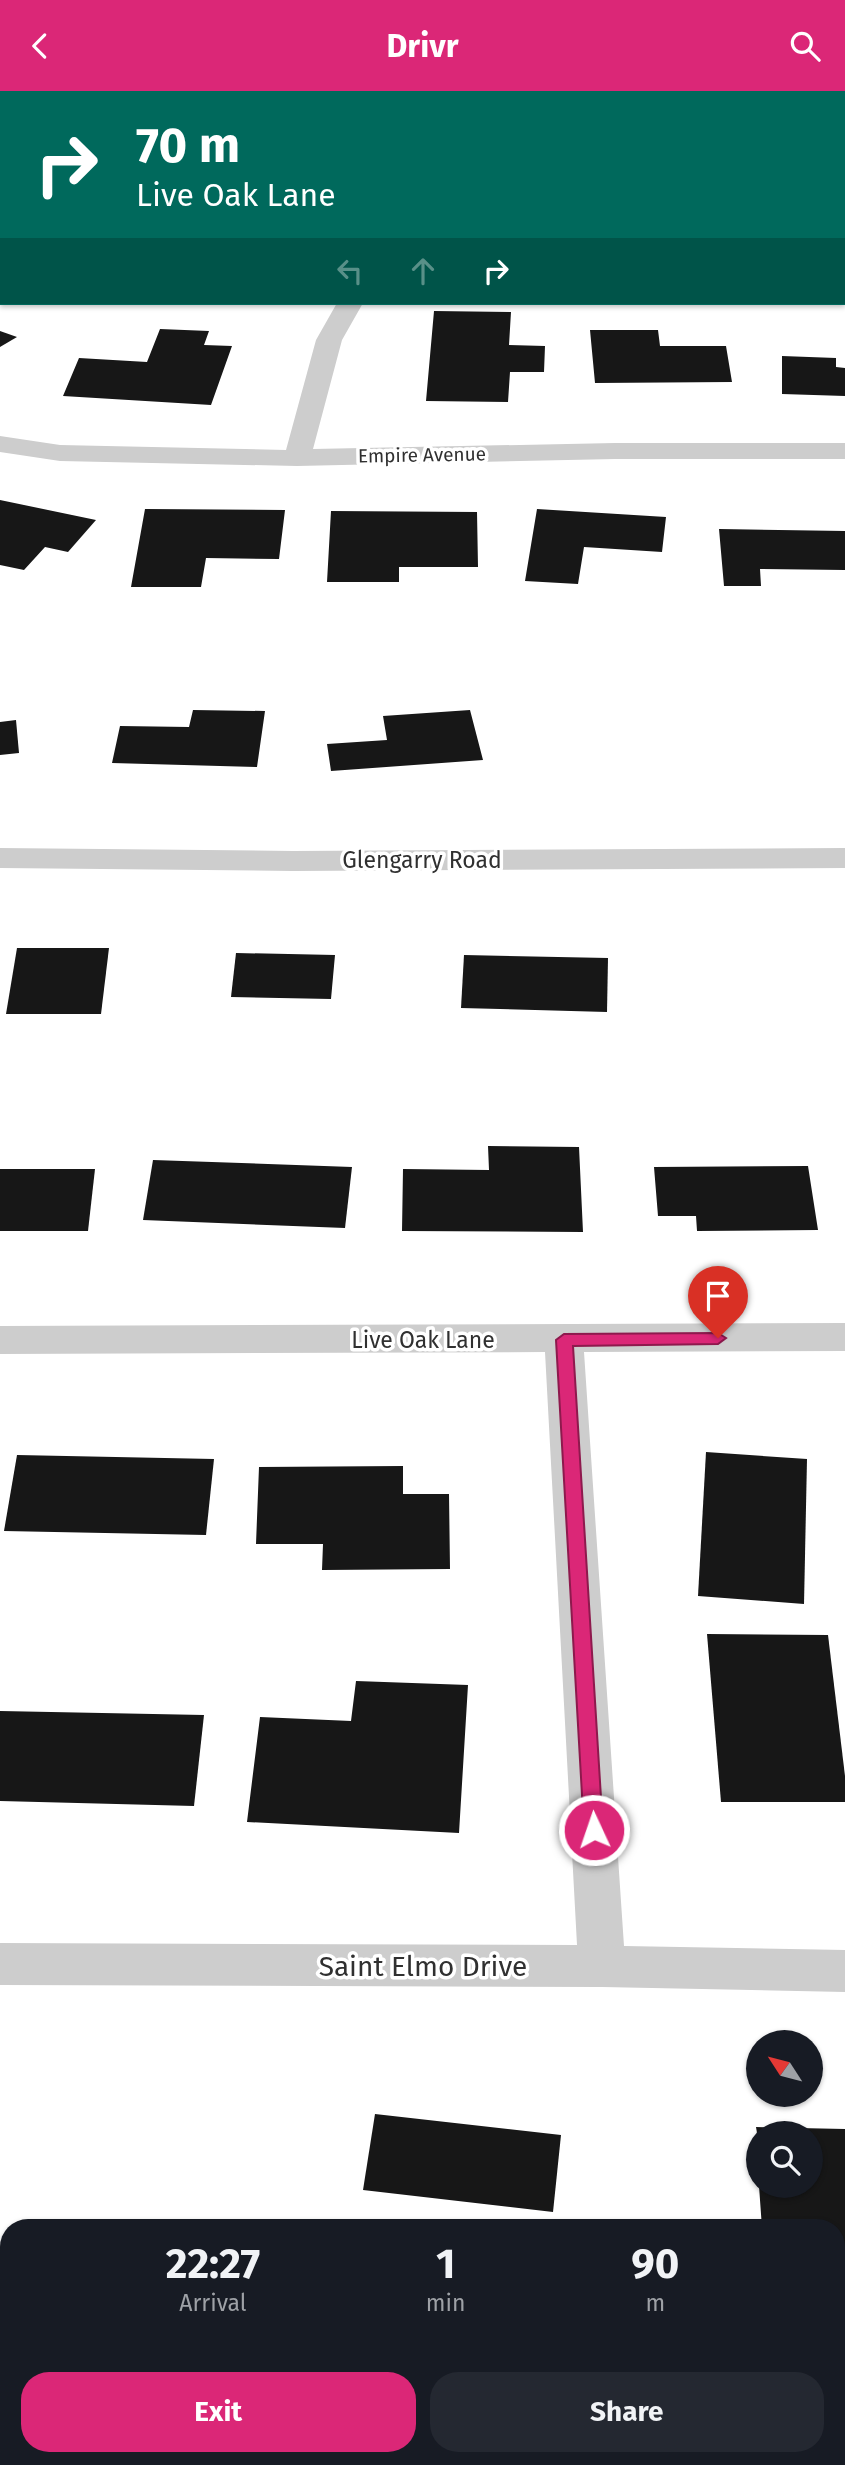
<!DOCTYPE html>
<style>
:root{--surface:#171b24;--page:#242831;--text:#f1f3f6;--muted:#9ea1a6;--accent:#db2777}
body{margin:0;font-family:"Fira Sans",sans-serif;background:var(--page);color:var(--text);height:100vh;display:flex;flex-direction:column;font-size:26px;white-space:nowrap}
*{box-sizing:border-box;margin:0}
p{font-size:23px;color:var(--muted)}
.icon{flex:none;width:38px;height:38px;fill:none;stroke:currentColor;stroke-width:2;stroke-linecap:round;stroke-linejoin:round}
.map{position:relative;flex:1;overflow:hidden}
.side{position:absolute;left:0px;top:2128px;width:845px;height:247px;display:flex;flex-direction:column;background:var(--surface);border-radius:28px 28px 0 0;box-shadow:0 2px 5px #0004}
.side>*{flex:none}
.banner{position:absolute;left:0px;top:0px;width:845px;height:214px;box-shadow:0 2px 5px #0004;background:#00695c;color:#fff;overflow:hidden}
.needle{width:46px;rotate:306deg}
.buttons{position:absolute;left:746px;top:1939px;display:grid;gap:14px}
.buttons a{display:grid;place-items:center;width:77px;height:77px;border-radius:50%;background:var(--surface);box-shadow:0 2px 5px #0004;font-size:35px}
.pin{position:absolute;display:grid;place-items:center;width:60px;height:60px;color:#fff;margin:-72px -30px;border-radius:50% 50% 50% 0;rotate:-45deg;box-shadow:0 0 7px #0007}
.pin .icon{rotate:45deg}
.me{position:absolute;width:77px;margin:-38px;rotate:357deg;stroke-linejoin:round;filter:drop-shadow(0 0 5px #0008)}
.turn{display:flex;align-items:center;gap:24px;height:147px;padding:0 21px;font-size:32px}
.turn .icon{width:91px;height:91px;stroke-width:2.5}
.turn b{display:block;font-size:49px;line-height:60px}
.lanes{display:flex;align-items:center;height:66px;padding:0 21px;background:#0003;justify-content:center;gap:35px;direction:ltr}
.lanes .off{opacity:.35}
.eta{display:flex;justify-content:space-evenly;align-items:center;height:119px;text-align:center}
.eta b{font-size:42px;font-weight:700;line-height:49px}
.primary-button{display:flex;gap:14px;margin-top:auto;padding:14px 21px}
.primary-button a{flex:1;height:80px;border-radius:28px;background:var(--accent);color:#fff;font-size:28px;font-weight:700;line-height:80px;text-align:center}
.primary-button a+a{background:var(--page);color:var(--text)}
header{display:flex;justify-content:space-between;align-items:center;height:91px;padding:0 21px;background:var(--accent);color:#fff;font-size:32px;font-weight:700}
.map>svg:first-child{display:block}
.building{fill:#171717}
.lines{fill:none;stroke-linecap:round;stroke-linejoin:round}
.street{fill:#cdcdcd;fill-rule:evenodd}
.route{fill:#db2777;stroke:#8e194d;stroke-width:2}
.labels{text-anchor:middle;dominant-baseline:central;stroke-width:7;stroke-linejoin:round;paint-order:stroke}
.far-street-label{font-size:19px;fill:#303030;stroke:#fff}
.street-label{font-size:23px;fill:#303030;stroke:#fff}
.near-street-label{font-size:28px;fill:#303030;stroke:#fff}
</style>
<header><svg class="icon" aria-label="back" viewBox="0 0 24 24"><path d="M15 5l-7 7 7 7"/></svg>Drivr<svg class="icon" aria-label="search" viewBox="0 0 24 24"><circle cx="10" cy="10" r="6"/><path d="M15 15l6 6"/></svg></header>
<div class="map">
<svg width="845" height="2374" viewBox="0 0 845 2374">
<rect width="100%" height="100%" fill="#fff"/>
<g class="building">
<polygon points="434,220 511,221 509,254 545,255 544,281 510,281 508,311 426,310"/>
<polygon points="160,238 209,240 204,254 232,255 211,314 63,305 79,267 147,271"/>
<polygon points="590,239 658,239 660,255 726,255 732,291 595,292"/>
<polygon points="0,240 17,246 0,256"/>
<polygon points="782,265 836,267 836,276 845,277 845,305 782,303"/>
<polygon points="0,409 96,429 68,461 45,456 24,479 0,474"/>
<polygon points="145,418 285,419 279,468 206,467 201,496 131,496"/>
<polygon points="537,418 666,426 662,461 584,456 578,493 525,490"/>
<polygon points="331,420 477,421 478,476 399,476 399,491 327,491"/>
<polygon points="719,438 845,440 845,479 760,478 761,495 724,495"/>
<polygon points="193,619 265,620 257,676 112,672 120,635 189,636"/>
<polygon points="470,619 483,669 331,680 327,653 387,649 383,625"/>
<polygon points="16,629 19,662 0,664 0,631"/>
<polygon points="17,857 109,857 101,923 6,923"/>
<polygon points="236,862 335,864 331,908 231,906"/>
<polygon points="464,864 608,867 607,921 461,917"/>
<polygon points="488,1055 579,1056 583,1141 402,1140 403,1078 489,1079"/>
<polygon points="153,1069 352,1076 345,1137 143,1129"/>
<polygon points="808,1075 818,1139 697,1140 696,1125 658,1125 654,1076"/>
<polygon points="0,1078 95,1078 88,1140 0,1140"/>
<polygon points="706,1361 807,1368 804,1513 698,1505"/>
<polygon points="17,1364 214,1368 206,1444 4,1440"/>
<polygon points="403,1375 403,1403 449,1403 450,1478 322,1479 323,1453 256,1453 259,1376"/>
<polygon points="707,1543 828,1544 845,1685 845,1711 721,1711"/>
<polygon points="356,1590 468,1594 459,1742 247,1731 260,1626 351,1630"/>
<polygon points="0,1620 204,1624 194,1715 0,1710"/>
<polygon points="375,2023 561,2044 553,2121 363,2099"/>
<polygon points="756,2036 845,2038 845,2162 836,2161 836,2137 762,2137 759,2095 810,2095 810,2042 757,2042"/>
</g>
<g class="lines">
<g class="street">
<rect x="844" y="71" width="1" height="15"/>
<polygon points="337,212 363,212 342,249 313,358 615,352 845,352 845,368 615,368 297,375 60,370 0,361 0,345 60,354 286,359 316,249"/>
<polygon points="0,757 293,760 845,757 845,777 293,780 0,777"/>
<polygon points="845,1232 845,1260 584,1261 624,1855 845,1859 845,1901 602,1896 0,1894 0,1852 577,1854 545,1261 0,1263 0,1235"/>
</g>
</g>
<polygon class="route" points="718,1242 726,1247 718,1253 573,1255 603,1739 601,1745 594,1747 587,1745 584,1739 556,1249 564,1243"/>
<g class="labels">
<g class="far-street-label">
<text transform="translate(422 364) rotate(-1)">Empire Avenue</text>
</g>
<g class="street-label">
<text x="422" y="769">Glengarry Road</text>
<text x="423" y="1249">Live Oak Lane</text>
</g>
<g class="near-street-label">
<text x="423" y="1875">Saint Elmo Drive</text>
</g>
</g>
</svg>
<div class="buttons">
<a><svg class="needle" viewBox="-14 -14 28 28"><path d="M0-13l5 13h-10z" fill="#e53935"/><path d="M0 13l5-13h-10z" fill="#9ea1a6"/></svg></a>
<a><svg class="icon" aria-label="search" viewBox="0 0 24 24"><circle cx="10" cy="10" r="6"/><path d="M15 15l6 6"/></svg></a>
</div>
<div class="pin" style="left:718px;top:1247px;background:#d93025"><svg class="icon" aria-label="arrive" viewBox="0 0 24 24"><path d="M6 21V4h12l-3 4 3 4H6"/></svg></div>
<svg class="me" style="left:594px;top:1739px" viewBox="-20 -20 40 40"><circle r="17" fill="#db2777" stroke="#fff" stroke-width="3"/><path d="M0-11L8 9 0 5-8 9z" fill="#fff"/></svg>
<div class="banner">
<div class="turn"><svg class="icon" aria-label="right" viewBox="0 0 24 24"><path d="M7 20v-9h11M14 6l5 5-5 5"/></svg><div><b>70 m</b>Live Oak Lane</div></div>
<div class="lanes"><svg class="icon off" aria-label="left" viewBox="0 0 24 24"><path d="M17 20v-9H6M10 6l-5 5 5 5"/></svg><svg class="icon off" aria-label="ahead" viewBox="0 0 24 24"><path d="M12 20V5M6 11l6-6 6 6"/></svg><svg class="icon" aria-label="right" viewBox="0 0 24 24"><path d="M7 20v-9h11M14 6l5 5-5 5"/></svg></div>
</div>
<section class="side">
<div class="eta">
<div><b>22:27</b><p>Arrival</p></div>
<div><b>1</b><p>min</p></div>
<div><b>90</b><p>m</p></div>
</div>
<div class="primary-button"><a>Exit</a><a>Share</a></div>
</section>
</div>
